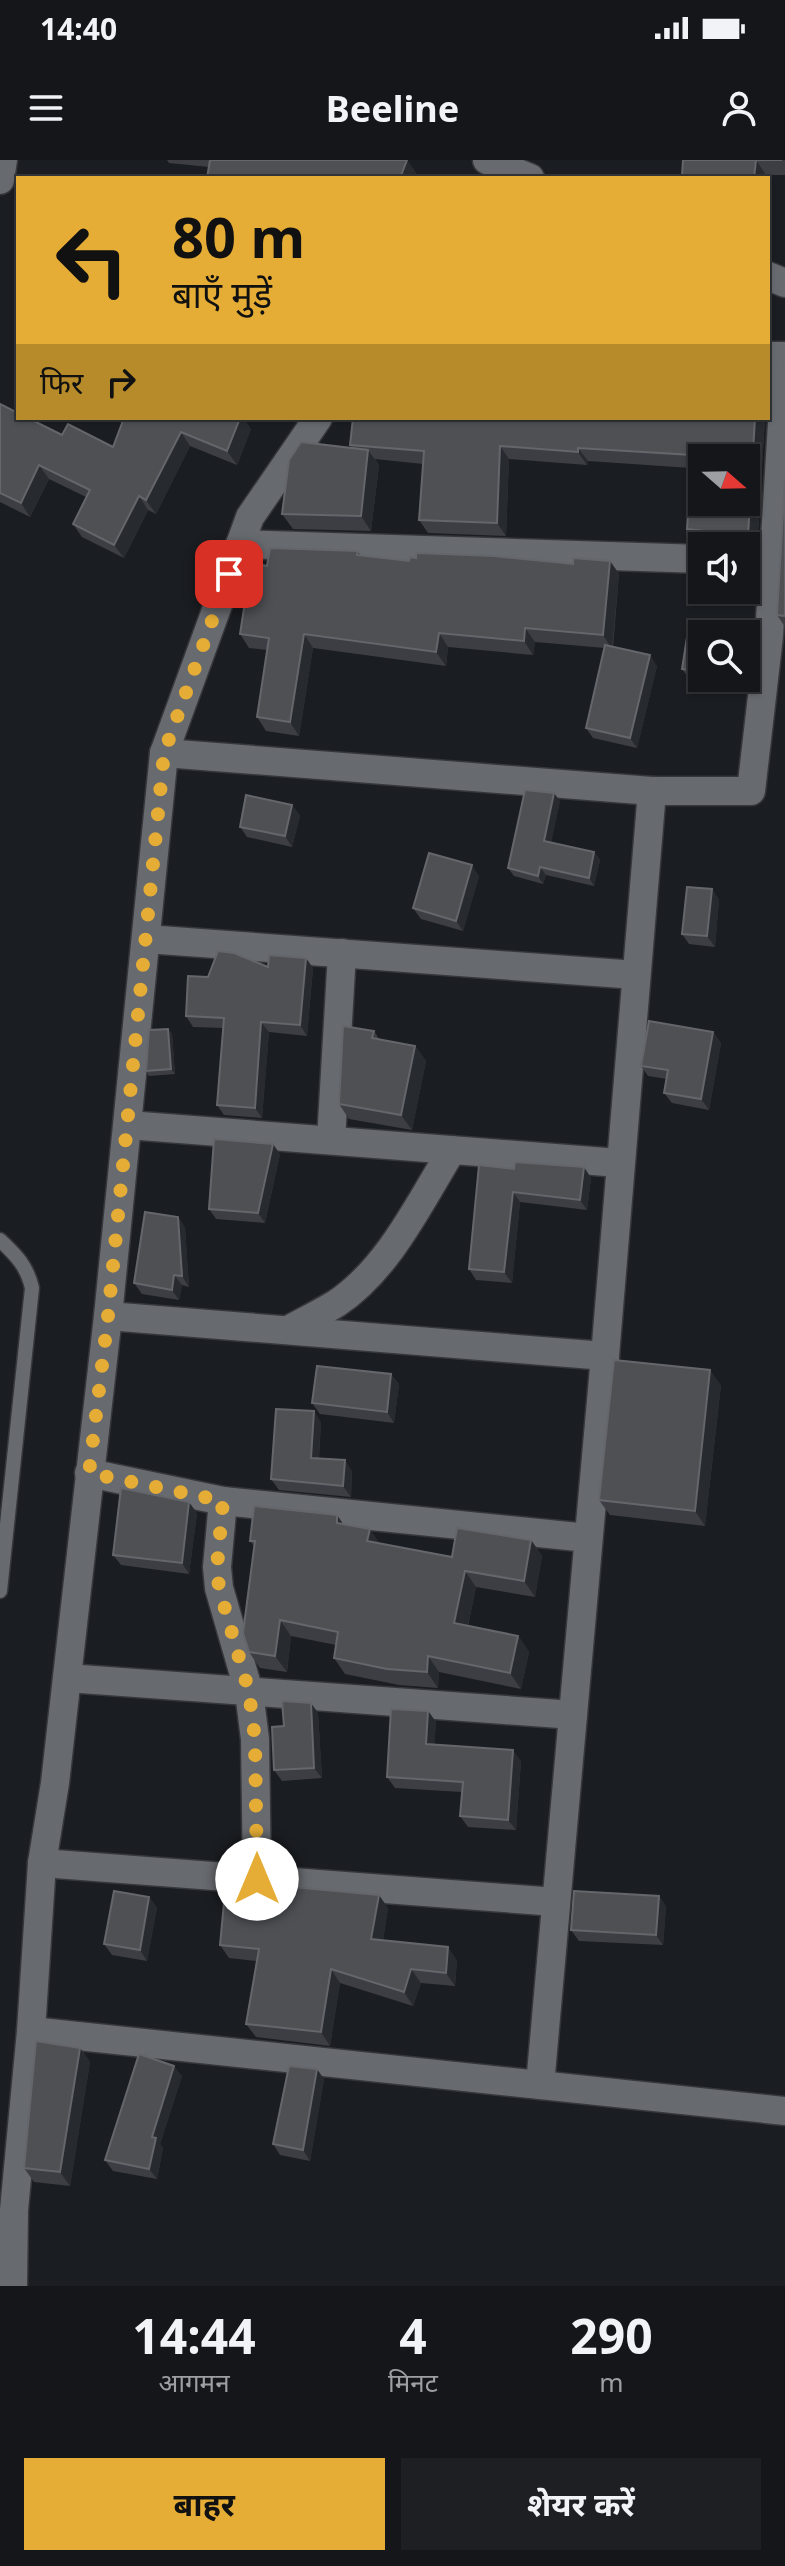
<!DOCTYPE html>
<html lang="hi">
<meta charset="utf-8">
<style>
:root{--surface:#141619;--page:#1d1f22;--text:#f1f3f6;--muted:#9d9fa2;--line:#333538;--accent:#e5ad35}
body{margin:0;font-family:"Noto Sans","Noto Sans Devanagari",sans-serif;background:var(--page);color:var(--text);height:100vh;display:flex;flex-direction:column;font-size:30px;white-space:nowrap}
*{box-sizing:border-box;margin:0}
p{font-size:26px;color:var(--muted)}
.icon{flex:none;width:44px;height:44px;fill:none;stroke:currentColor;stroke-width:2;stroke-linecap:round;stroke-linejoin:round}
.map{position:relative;height:2126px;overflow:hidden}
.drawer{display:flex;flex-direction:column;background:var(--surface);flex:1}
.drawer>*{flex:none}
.hud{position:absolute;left:16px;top:16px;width:754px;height:244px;border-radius:0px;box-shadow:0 2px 6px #0004,0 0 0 2px var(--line);background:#e5ad35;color:#111;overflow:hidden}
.needle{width:52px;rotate:110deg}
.buttons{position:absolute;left:688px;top:284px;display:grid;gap:16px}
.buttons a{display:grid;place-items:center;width:72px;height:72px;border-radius:0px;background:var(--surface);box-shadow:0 2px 6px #0004,0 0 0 2px var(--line);font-size:40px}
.pin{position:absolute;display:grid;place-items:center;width:68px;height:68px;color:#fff;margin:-34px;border-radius:16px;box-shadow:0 4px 12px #0006}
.me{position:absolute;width:88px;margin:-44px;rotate:0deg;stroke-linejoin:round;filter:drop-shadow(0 0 6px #0008)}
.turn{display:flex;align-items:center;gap:28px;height:168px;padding:0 24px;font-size:36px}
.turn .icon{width:104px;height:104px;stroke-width:2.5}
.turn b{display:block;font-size:56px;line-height:68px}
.then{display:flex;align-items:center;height:76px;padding:0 24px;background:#0003;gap:16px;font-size:30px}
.eta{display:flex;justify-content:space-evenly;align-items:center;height:136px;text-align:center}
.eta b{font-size:48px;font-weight:700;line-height:56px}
.primary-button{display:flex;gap:16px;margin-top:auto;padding:16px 24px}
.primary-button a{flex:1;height:92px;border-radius:0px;background:var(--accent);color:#111;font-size:32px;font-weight:700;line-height:92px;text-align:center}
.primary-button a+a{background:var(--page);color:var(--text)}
.status{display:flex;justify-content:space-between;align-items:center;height:56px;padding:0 40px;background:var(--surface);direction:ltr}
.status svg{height:22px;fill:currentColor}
header{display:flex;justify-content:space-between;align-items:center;height:104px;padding:0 24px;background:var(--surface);font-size:36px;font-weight:700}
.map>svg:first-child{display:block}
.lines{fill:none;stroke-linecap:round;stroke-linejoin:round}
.service-casing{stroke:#36373b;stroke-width:17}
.minor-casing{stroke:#36373b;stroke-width:31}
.service{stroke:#676a6f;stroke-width:14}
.minor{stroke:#676a6f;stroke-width:28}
.wall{fill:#3c3e43}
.shaded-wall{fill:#272a2e}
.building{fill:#4e5054;stroke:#64666b;stroke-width:2;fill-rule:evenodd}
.route{stroke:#e5ad35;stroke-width:14;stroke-dasharray:0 25.2}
</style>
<div class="status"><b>14:40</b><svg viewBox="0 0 49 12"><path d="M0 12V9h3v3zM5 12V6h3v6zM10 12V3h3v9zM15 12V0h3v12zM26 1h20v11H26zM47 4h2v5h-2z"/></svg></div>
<header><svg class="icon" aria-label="menu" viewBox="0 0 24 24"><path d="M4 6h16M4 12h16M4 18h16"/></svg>Beeline<svg class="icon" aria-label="person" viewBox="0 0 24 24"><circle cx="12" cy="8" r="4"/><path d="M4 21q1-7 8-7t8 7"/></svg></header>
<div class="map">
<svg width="785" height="2126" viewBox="0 0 785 2126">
<rect width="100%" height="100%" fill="#1a1d21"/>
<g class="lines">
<defs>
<path id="service" d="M0,1080c16,15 27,26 32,48l-32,303"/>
<g id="minor">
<polyline points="487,0 530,18"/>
<polyline points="0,20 3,0"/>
<polyline points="768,116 785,123"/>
<polyline points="768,196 785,196"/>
<polyline points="240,384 702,399"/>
<polyline points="164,593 652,631 751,631 769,476 785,214"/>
<polyline points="146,779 636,815"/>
<polyline points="128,965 619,1003"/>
<polyline points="331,980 342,793"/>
<polyline points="108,1156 605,1196"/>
<path d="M288,1170c16,-9 33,-17 49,-27 52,-35 83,-101 115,-153"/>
<polyline points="89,1313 223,1341 588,1378"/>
<polyline points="223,1341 217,1407 219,1428 249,1532 255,1579 257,1719"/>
<polyline points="67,1518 573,1555"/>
<polyline points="42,1703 556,1742"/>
<polyline points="31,1871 785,1951"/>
<polyline points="540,1925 605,1196 652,631"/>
<polyline points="13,2126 14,2050 31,1871 42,1703 55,1623 108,1156 164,593 250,357 318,258"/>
</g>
</defs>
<use href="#service" class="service-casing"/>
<use href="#minor" class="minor-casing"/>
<use href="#service" class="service"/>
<use href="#minor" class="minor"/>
</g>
<g class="wall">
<polygon points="167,0 407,0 416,13 414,18 207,18 209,7 169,3"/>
<polygon points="683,0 785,0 785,15 766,15 766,18 684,18 682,16"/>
<polygon points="0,244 62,275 113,287 124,258 251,269 237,305 190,286 156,354 148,350 124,398 82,377 73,364 86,337 49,319 30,357 0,342"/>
<polygon points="353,258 765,258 757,389 746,387 746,386 733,386 696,382 687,369 691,308 588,301 587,305 509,299 506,376 428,373 419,360 423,304 375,299 379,305 371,371 293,369 282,354 352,288 350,285"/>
<polygon points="785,318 785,467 777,455"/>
<polygon points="358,391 360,395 409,401 573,404 610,401 619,414 613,487 657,506 637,588 593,578 586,568 605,488 535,482 533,495 448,487 446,506 313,488 299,576 266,571 257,557 267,490 249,488 240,474 267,406"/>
<polygon points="702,474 702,518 724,518 723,525 690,520 682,509"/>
<polygon points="560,641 551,682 594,692 600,700 594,726 546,715 543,724 514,716 508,708"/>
<polygon points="292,645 300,656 292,687 247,677 240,667"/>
<polygon points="479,716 463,771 421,759 413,748"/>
<polygon points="712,729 719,740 715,787 689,784 682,774"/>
<polygon points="268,807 313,808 307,876 269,872 262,958 224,955 217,945 224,868 193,867 186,856 208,817"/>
<polygon points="168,869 172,874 175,914 149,916 146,911"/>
<polygon points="374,871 379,879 415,886 426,901 412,970 349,959 339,944"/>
<polygon points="713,872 721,883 709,950 672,943 664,933 667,919 648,916 641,906"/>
<polygon points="280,994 265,1063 216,1059 209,1049"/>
<polygon points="479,1005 591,1018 587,1050 520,1042 512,1123 476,1120 469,1109"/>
<polygon points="178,1057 185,1068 189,1127 182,1125 179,1140 142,1134 134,1123"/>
<polygon points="391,1214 399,1224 394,1263 320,1254 312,1243"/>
<polygon points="721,1225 705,1366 610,1355 599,1340"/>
<polygon points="321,1262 319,1298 352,1311 351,1337 279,1330 271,1319"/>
<polygon points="197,1353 189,1414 121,1405 113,1395"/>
<polygon points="344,1364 379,1383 452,1397 531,1380 542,1396 535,1437 476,1427 468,1466 518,1476 529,1492 521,1529 439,1512 438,1528 399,1525 345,1514 334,1498 336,1485 291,1476 287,1512 260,1508 249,1492 255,1387 250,1381"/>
<polygon points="428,1551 436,1562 434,1585 521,1601 516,1670 468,1667 460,1656 462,1632 395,1628 387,1617"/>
<polygon points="318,1553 322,1618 282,1621 274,1610 284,1566"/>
<polygon points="659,1736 666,1747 663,1785 579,1781 571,1770"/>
<polygon points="157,1747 147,1801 112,1795 104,1784"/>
<polygon points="388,1748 383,1780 457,1800 455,1826 421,1823 413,1846 340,1823 330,1886 256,1877 246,1864 257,1801 229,1798 220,1785"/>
<polygon points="80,1888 90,1902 70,2026 34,2022 24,2008"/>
<polygon points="182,1916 160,1984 163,1988 157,2019 113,2011 105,2000"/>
<polygon points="324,1919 310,2001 280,1995 273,1984"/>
</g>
<g class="shaded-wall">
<polygon points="407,0 416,13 414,18 400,18"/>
<polygon points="756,0 766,15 766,18 754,18"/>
<polygon points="240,258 244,258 251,269 237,305 227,291"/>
<polygon points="755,258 765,258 757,389 748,376"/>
<polygon points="181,272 190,286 156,354 146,340"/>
<polygon points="500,286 509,299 506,376 497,363"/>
<polygon points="578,288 588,301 587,305 578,292"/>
<polygon points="368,290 379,305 371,371 361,356"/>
<polygon points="39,305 49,319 30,357 21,343"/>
<polygon points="139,336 148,350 124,398 114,385"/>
<polygon points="610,401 619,414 612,489 603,475"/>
<polygon points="525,468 535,482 533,495 524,481"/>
<polygon points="439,473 448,487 446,506 436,492"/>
<polygon points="304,474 313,488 299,576 290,562"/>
<polygon points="650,495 657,506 637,588 630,578"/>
<polygon points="718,518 724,518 723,525"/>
<polygon points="554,633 560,641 550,689 544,681"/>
<polygon points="292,645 300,656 292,687 285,676"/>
<polygon points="594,692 600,700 594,726 589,718"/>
<polygon points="472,705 479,716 463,771 456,761"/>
<polygon points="540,707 546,715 543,724 538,716"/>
<polygon points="712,729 719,740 715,787 707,776"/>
<polygon points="306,798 313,808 307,876 300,865"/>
<polygon points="261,862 269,872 262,958 255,948"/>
<polygon points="168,869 172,874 175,914 171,909"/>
<polygon points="713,872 721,883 709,950 701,939"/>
<polygon points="415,886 426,901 412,970 401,955"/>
<polygon points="273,984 280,994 265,1063 258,1053"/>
<polygon points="584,1007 591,1018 587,1050 580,1040"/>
<polygon points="513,1032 520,1042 512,1123 504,1112"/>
<polygon points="178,1057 185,1068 189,1127 182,1116"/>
<polygon points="174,1115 182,1125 179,1140 172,1130"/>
<polygon points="710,1210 721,1225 705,1366 695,1351"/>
<polygon points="391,1214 399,1224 394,1263 387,1252"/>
<polygon points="314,1251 321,1262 318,1308 311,1298"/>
<polygon points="345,1300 352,1311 351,1337 343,1326"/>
<polygon points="189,1342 197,1353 189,1414 182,1403"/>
<polygon points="337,1355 348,1371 337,1363"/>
<polygon points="370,1369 381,1385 367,1381"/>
<polygon points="531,1380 542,1396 535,1437 524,1421"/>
<polygon points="465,1411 476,1427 465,1479 454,1463"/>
<polygon points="280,1460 291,1476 287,1512 275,1496"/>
<polygon points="518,1476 529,1492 521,1529 510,1513"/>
<polygon points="428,1496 439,1512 438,1528 427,1512"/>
<polygon points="311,1543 318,1553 322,1618 314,1608"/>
<polygon points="428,1551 436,1562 434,1595 426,1584"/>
<polygon points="513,1590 521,1601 516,1670 508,1660"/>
<polygon points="379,1735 388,1748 381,1792 371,1779"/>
<polygon points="659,1736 666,1747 663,1785 656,1775"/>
<polygon points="149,1737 157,1747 147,1801 140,1790"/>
<polygon points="448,1787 457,1800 455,1826 446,1813"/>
<polygon points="331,1809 340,1823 330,1886 321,1872"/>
<polygon points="411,1809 421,1823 413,1846 404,1832"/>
<polygon points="80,1888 90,1902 70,2026 60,2012"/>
<polygon points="174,1906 182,1916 160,1984 163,1988 157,2019 149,2009 152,1977"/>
<polygon points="317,1909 324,1919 310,2001 303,1990"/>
</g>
<g class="building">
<polygon points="210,0 407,0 400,18 207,18"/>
<polygon points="683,0 782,0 756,0 754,18 709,18 682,16"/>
<polygon points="0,244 18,253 18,258 28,258 62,275 68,264 113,287 124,258 240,258 227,291 181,272 146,340 139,336 114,385 73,364 90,330 39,305 21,343 0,333"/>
<path d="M353,258h402l-7,118 -61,-7 5,-74 -114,-7v4l-78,-6 -3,77 -78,-3 5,-69 -74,-6zM702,298h44v44h-44z"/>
<polygon points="301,282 368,290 361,356 282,354 289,300"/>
<polygon points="785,318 785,456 777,455"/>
<polygon points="270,388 358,391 357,395 409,401 410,397 416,398 416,393 494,396 573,404 573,398 610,401 603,475 525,468 524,481 439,473 436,492 304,474 290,562 257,557 269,478 240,474 251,403 267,406"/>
<polygon points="688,471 705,474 702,474 702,512 682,509"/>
<polygon points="605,485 650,495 630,578 586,568"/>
<polygon points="525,630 554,633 544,681 594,692 589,718 540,707 538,716 508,708"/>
<polygon points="246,635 292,645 285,676 240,667"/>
<polygon points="429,693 472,705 456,761 413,748"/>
<polygon points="687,727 712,729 707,776 682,774"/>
<polygon points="218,791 234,793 268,807 269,795 306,798 300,865 261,862 255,948 217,945 224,858 186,856 188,816 208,817"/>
<polygon points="649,861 713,872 701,939 664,933 668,910 641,906"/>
<polygon points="343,866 374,871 372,878 415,886 401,955 339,944"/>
<polygon points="168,869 171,909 146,911 149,870"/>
<polygon points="214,979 273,984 258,1053 209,1049"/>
<polygon points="515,1002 584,1007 580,1040 513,1032 504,1112 469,1109 479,1005 514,1009"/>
<polygon points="145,1052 178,1057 182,1116 174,1115 172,1130 134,1123"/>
<polygon points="614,1200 710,1210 695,1351 599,1340"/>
<polygon points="317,1206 391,1214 387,1252 312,1243"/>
<polygon points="276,1249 314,1251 311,1298 345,1300 343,1326 271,1319"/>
<polygon points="121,1328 189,1342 182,1403 113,1395"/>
<polygon points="254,1346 337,1355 337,1363 370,1369 367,1381 452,1397 457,1368 531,1380 524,1421 465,1411 454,1463 518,1476 510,1513 428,1496 427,1512 387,1509 334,1498 338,1472 280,1460 275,1496 249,1492 243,1473 255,1381 250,1381"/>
<polygon points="282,1541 311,1543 314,1608 274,1610 272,1567 284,1566"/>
<polygon points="391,1549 428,1551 426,1584 513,1590 508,1660 460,1656 463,1622 387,1617"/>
<polygon points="226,1721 379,1735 371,1779 448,1787 446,1813 411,1809 404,1832 331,1809 321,1872 246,1864 259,1789 220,1785"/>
<polygon points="114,1731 149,1737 140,1790 104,1784"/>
<polygon points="574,1731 659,1736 656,1775 571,1770"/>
<polygon points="36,1881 80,1888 60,2012 24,2008"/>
<polygon points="139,1894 174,1906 152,1977 156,1978 149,2009 105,2000"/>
<polygon points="289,1906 317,1909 303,1990 273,1984"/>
</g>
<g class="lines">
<polyline class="route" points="229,414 164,593 108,1156 89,1313 223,1341 217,1407 219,1428 249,1532 255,1579 257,1719"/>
</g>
</svg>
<div class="buttons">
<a><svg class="needle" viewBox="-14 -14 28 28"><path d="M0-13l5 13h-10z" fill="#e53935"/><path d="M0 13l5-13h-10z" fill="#9d9fa2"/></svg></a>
<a><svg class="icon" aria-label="sound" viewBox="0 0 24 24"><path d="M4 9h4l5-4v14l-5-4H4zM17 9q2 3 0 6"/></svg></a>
<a><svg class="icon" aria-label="search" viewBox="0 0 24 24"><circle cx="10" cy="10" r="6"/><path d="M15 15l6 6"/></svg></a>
</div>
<div class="pin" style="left:229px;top:414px;background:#d93025"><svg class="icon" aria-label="arrive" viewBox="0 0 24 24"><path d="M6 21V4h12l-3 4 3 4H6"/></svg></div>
<svg class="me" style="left:257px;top:1719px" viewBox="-20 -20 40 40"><circle r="19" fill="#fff"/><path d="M0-13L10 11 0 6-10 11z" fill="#e5ad35"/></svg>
<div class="hud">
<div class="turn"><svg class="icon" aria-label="left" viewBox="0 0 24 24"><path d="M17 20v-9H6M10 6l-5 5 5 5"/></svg><div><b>80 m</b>बाएँ मुड़ें</div></div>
<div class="then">फिर<svg class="icon" aria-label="right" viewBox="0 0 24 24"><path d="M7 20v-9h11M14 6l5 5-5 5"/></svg></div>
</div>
</div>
<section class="drawer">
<div class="eta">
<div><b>14:44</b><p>आगमन</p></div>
<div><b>4</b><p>मिनट</p></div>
<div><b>290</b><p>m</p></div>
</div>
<div class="primary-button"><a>बाहर</a><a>शेयर करें</a></div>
</section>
